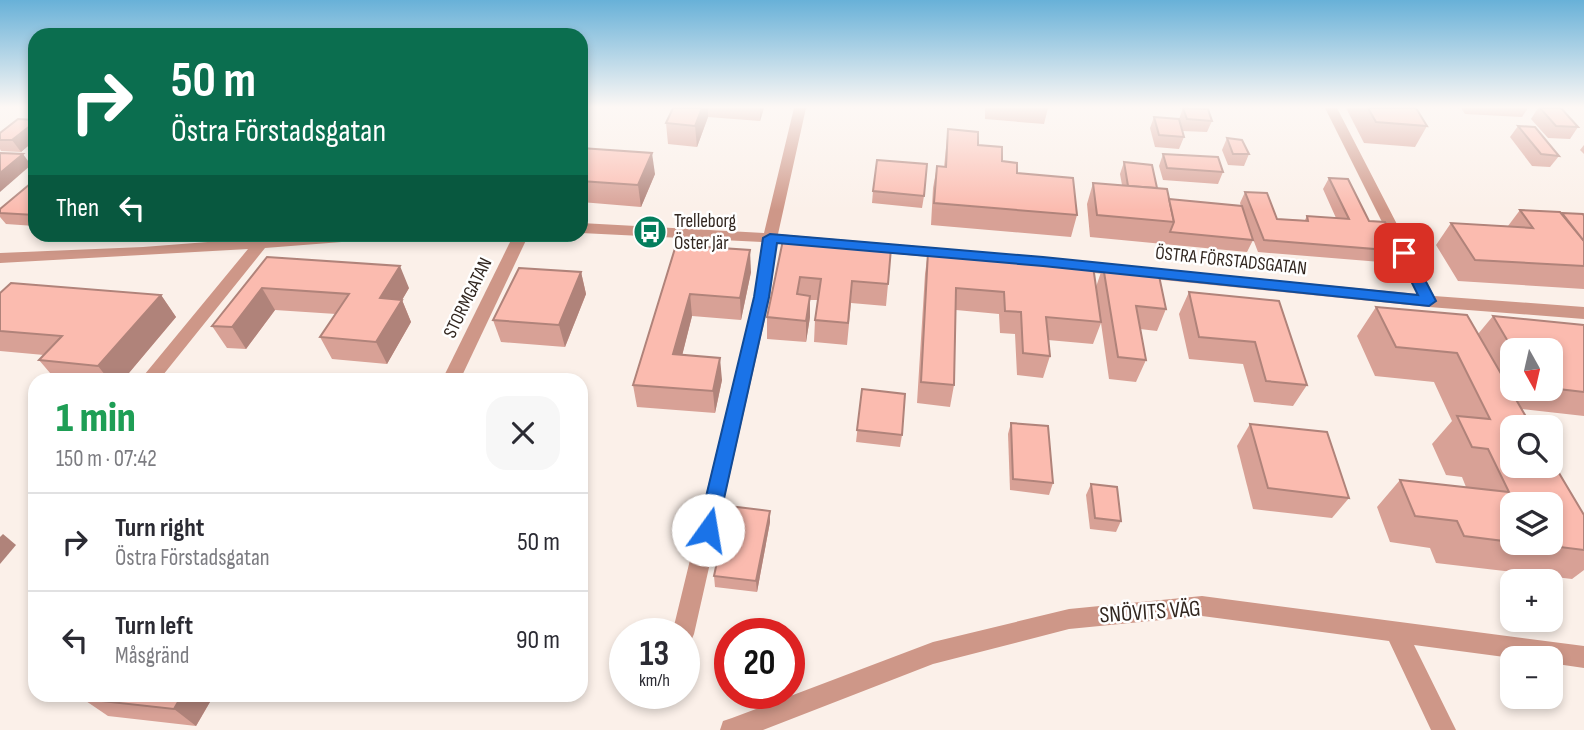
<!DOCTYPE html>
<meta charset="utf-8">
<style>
:root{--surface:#fff;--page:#f7f7f7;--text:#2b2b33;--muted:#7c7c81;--line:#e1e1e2}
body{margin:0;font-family:"Sofia Sans Condensed",sans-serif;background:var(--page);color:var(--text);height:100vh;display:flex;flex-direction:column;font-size:26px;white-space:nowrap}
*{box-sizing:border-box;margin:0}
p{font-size:23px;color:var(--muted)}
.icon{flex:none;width:38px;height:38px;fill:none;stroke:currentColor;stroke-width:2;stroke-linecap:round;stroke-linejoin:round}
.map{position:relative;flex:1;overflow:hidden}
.side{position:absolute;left:28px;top:373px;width:560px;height:329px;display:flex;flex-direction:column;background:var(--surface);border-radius:21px;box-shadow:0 4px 10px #0003}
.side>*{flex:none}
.hud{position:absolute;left:28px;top:28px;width:560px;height:214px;border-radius:21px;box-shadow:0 4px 10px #0003;background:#0b6e4f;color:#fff;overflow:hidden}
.needle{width:46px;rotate:172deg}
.fabs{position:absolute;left:1500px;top:338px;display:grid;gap:14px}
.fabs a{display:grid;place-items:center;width:63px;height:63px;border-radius:14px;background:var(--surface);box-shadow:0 4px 10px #0003;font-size:35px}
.speed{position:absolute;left:609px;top:618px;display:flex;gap:14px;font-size:35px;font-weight:700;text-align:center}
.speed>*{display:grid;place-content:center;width:91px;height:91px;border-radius:50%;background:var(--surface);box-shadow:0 4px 10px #0003;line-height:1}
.speed small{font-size:18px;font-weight:400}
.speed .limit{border:10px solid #d22;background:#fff;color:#111}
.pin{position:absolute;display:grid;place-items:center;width:60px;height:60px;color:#fff;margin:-30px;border-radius:14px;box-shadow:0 4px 10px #0006}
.me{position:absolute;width:77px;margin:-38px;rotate:13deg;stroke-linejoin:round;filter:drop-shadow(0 0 5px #0008)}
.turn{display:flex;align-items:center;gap:24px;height:147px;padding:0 28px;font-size:32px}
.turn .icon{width:91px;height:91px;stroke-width:2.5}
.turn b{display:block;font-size:49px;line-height:60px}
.then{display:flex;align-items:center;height:66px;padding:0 28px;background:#0003;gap:14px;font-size:26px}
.round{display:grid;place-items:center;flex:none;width:74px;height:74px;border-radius:21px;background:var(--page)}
.overview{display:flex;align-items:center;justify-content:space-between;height:119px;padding:0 28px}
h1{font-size:42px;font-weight:800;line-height:52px;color:#1e9e55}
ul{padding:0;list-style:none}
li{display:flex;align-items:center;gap:21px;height:98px;padding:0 28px;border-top:2px solid var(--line)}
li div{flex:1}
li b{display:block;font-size:26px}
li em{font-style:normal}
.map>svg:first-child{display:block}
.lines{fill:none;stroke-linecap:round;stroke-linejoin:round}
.minor{fill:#ce9788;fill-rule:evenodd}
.wall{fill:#d8a196;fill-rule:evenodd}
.shaded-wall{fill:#b0837a}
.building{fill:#fbbbaf;stroke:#b0837a;stroke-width:2}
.route{fill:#1a73e8;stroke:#114b97;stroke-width:2}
.labels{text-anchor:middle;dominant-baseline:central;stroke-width:5;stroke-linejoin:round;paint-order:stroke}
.poi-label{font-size:19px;fill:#322720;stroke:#fff;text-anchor:start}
.street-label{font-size:19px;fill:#322720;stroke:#fff}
.near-street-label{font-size:23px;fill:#322720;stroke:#fff}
</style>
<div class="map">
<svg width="1584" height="730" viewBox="0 0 1584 730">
<rect width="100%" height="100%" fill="#fbf0e9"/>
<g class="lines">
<g class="minor">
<polygon points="794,108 806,108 778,234 950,249 958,254 950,259 777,243 770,297 694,634 691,641 684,644 684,634 672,634 754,297 762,242 581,233 581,223 764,233"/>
<polygon points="1325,108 1337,108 1434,296 1584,307 1584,319 1429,307 1006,264 998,259 1006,254 1418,294"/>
<polygon points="310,234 387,234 380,239 265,248 159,380 140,380 248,249 0,263 0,253 143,247"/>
<polygon points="514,234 529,234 460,380 442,380"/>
<polygon points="1202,596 1584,646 1584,668 1550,663 1550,658 1512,658 1414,645 1456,730 1431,730 1389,641 1202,616 1069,629 933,664 763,730 720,730 723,721 732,718 933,642 1069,609"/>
</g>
</g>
<g class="wall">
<polygon points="673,108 764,108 760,121 708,117 697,147 668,144 666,123"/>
<polygon points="985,108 1048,108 1044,124 985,119"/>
<polygon points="1183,108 1212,121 1207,132 1183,131 1179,119"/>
<polygon points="1346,108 1416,108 1427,126 1415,147 1364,143"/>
<polygon points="1461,108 1528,108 1522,117 1465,114"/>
<polygon points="1538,108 1561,108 1578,127 1570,139 1548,138 1531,119"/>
<polygon points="1154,117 1184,137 1179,149 1155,147 1150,128"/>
<polygon points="35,120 35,140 21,152 1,151 0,149 0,133"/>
<polygon points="1518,126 1559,156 1550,167 1532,166 1510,137"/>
<polygon points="948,129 978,145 1002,161 1017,173 1077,215 1071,237 931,225 933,188 937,166 944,167"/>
<polygon points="1227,138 1249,154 1244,166 1228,165 1222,150"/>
<polygon points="1584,145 1584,154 1580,150"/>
<polygon points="581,148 655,174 641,207 581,202"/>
<polygon points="1163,154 1223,172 1218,184 1163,180 1159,166"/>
<polygon points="1124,162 1157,188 1169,199 1241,206 1240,203 1245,192 1277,219 1305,220 1307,216 1336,218 1323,189 1329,178 1369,221 1400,251 1393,263 1258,252 1248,226 1253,240 1247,252 1090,237 1087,204 1093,183 1122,185 1120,174"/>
<polygon points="35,177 35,226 6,224 0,217 0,209 34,184 31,180"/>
<polygon points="873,191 924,196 922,208 872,203"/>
<polygon points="1520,210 1584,216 1584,289 1458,281 1436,245 1451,223 1508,226"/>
<polygon points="783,240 888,284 886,306 851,303 847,345 814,342 815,320 818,300 810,300 810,317 806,342 767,339 767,317"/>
<polygon points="676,245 751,272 741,320 692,316 682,355 722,380 715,413 637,407 633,385"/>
<polygon points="928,252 1096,287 1103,266 1166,309 1157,331 1140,329 1146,360 1136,382 1109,379 1101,323 1093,344 1048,340 1050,356 1043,378 1017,375 1015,334 1000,333 999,314 956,310 954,385 950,407 917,403 925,274"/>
<polygon points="267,257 409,288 402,300 411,322 387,364 332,359 320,337 336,314 275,310 246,349 227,348 212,326"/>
<polygon points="581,272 586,294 565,347 501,342 493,320"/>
<polygon points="1189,292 1279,301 1307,385 1293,406 1254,402 1243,364 1189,359 1179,314"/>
<polygon points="0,293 161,295 176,317 123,380 56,380 39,360 44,355 0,351"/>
<path d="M1376,307l102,27 15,-18 91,9v91l-62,-7 62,106v55l-12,9 -136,-16 -6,-15 -40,-6 -13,-35 23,-27 66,7 -4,-10 -16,-2 -14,-31 20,-23 -18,-39 -59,-6 -18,-40zM1512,350h38v38h-38zM1512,504l38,38h-38z"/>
<polygon points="862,389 902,435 900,447 856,442"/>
<polygon points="1011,423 1053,483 1049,495 1010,490 1008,434"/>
<polygon points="1250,424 1349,498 1332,518 1253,509 1237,446"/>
<polygon points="1091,484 1121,521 1116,532 1090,529 1086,495"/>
<polygon points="770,511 770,522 757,592 715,587 714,576"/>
<polygon points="86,695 214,695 196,726 108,716 83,699"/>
</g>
<g class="shaded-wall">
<polygon points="702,108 708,108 708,117 697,147 695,126"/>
<polygon points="760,108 764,108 760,121"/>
<polygon points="35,122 35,140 21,152 12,140"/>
<polygon points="652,153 655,174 641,207 638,185"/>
<polygon points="23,154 31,165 0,192 0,173"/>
<polygon points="750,250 751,272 741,320 740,298"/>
<polygon points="400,266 409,288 402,300 411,322 387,364 376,342 380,298"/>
<polygon points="581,272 586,294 565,347 559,325"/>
<polygon points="262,288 275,310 246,349 232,327"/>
<polygon points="690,294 692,316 677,376 673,354"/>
<polygon points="161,295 176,317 123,380 109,380 98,366"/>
<polygon points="810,296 810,317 806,342 806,321"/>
<polygon points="720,358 722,380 715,413 713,391"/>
<polygon points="770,511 770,522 757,592 756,581"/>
<polygon points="3,534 16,545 0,564 0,537"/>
<polygon points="182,695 214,695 196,726 174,709"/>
</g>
<g class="building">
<polygon points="673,108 702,108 695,126 666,123"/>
<polygon points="1183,108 1208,109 1212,121 1187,119"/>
<polygon points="1368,108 1416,108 1427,126 1376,122"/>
<polygon points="1540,108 1561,108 1578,127 1556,126"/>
<polygon points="1154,117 1179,119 1184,137 1159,135"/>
<polygon points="18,119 35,120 35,122 12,140 0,140 0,133"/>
<polygon points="1518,126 1535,127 1559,156 1541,154"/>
<polygon points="948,129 978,132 978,145 1002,147 1002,161 1017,163 1017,173 1073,178 1077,215 934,203 937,166 946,167"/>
<polygon points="1227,138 1242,140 1249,154 1233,154"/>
<polygon points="581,148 652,153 638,185 581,181"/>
<polygon points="0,153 23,154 0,173"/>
<polygon points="1163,154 1218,157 1223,172 1167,168"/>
<polygon points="877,160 927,164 924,196 873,191"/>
<polygon points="1124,162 1152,165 1157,188 1128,186"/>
<polygon points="1329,178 1348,179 1369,221 1385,222 1400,251 1264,240 1245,192 1267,193 1277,219 1308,221 1307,216 1349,219"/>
<polygon points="1093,183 1167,189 1174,222 1097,215"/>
<polygon points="30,184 35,184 35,215 0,213 0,209"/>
<polygon points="1169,199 1242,206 1253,240 1170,232 1174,222"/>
<polygon points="1520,210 1560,212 1584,241 1584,266 1475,260 1451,223 1533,228"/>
<polygon points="1562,213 1583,214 1584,216 1584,241"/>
<polygon points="783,240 891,248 888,284 852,281 848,323 815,320 821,279 800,277 797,294 810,296 806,321 767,317"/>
<polygon points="676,245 750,250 740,298 690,294 673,354 720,358 713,391 633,385"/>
<polygon points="928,252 1093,266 1101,322 1046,317 1050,356 1023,353 1021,312 1005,311 1004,292 956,288 954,385 921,382"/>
<polygon points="267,257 400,266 380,298 402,300 376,342 320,337 349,294 262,288 232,327 212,326"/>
<polygon points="1103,266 1158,271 1166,309 1136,306 1146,360 1118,357"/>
<polygon points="519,268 581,272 559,325 493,320"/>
<polygon points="11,283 161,295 98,366 39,360 62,336 0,331 0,293"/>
<polygon points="1189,292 1279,301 1307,385 1266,381 1255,342 1199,337"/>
<polygon points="1376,307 1467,315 1532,427 1512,427 1512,466 1550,466 1550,458 1584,515 1584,550 1519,542 1550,542 1550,504 1512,504 1512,542 1464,536 1457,521 1415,516 1400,480 1509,492 1488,449 1472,447 1457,416 1490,419 1457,353 1396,347"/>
<polygon points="1493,316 1584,325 1584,392 1550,388 1550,350 1513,350"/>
<polygon points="302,374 367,380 299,380"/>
<polygon points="483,376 544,380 482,380"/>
<polygon points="862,389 905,394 902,435 857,430"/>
<polygon points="1011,423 1048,426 1053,483 1013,479"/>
<polygon points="1250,424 1327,432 1349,498 1268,488"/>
<polygon points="1091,484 1117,487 1121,521 1095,518"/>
<polygon points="729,506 770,511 756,581 714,576"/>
<polygon points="86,695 182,695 174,709 83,699"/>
</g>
<linearGradient id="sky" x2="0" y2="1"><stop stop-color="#68b1d8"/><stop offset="0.51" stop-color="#fdf8f5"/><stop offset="1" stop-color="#fdf8f5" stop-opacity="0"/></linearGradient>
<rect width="1584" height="210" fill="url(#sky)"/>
<polygon class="route" points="770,234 1043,257 1418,295 1397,253 1404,248 1411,253 1436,301 1429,306 1043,266 777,243 769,297 717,530 714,536 708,538 701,536 698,530 754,297 763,238"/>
<defs>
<symbol id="bus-disc" viewBox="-11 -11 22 22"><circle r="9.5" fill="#047e5d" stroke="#fff"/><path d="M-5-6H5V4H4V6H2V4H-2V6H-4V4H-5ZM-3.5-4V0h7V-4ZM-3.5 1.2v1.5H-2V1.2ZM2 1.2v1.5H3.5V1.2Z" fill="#fff"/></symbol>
</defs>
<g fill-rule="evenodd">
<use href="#bus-disc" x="631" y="213" width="38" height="38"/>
</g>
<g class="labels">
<g class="poi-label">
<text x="674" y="221">Trelleborg<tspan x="674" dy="22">Öster Jär</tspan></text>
</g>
<g class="street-label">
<text transform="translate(1231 261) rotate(6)">ÖSTRA FÖRSTADSGATAN</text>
<text transform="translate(468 298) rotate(-64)">STORMGATAN</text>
</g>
<g class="near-street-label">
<text transform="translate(1150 612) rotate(-4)">SNÖVITS VÄG</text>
</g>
</g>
</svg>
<div class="fabs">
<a><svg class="needle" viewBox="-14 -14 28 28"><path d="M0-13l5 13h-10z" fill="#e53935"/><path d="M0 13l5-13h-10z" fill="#7c7c81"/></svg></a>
<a><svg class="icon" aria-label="search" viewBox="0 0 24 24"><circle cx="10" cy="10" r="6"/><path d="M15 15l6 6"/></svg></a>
<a><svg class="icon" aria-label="layers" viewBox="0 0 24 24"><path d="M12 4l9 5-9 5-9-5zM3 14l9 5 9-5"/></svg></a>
<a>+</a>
<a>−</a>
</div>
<div class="speed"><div>13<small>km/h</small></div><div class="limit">20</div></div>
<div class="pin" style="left:1404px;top:253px;background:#d93025"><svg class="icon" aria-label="arrive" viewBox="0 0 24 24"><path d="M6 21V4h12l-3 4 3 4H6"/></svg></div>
<svg class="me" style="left:708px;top:530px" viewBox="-20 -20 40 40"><circle r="19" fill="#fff"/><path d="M0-13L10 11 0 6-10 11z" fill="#1a73e8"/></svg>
<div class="hud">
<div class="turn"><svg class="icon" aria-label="right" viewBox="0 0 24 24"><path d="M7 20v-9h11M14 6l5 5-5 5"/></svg><div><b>50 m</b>Östra Förstadsgatan</div></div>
<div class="then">Then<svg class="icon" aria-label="left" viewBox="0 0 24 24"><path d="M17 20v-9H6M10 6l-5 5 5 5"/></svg></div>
</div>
<section class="side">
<div class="overview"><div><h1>1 min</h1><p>150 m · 07:42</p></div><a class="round"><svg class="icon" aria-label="close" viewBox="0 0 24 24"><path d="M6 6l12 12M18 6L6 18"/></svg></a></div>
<ul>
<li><svg class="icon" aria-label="right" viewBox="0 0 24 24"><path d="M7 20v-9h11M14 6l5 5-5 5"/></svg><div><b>Turn right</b><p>Östra Förstadsgatan</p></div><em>50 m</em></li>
<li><svg class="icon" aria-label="left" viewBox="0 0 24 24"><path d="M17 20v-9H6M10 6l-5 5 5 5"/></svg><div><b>Turn left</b><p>Måsgränd</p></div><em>90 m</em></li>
</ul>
</section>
</div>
